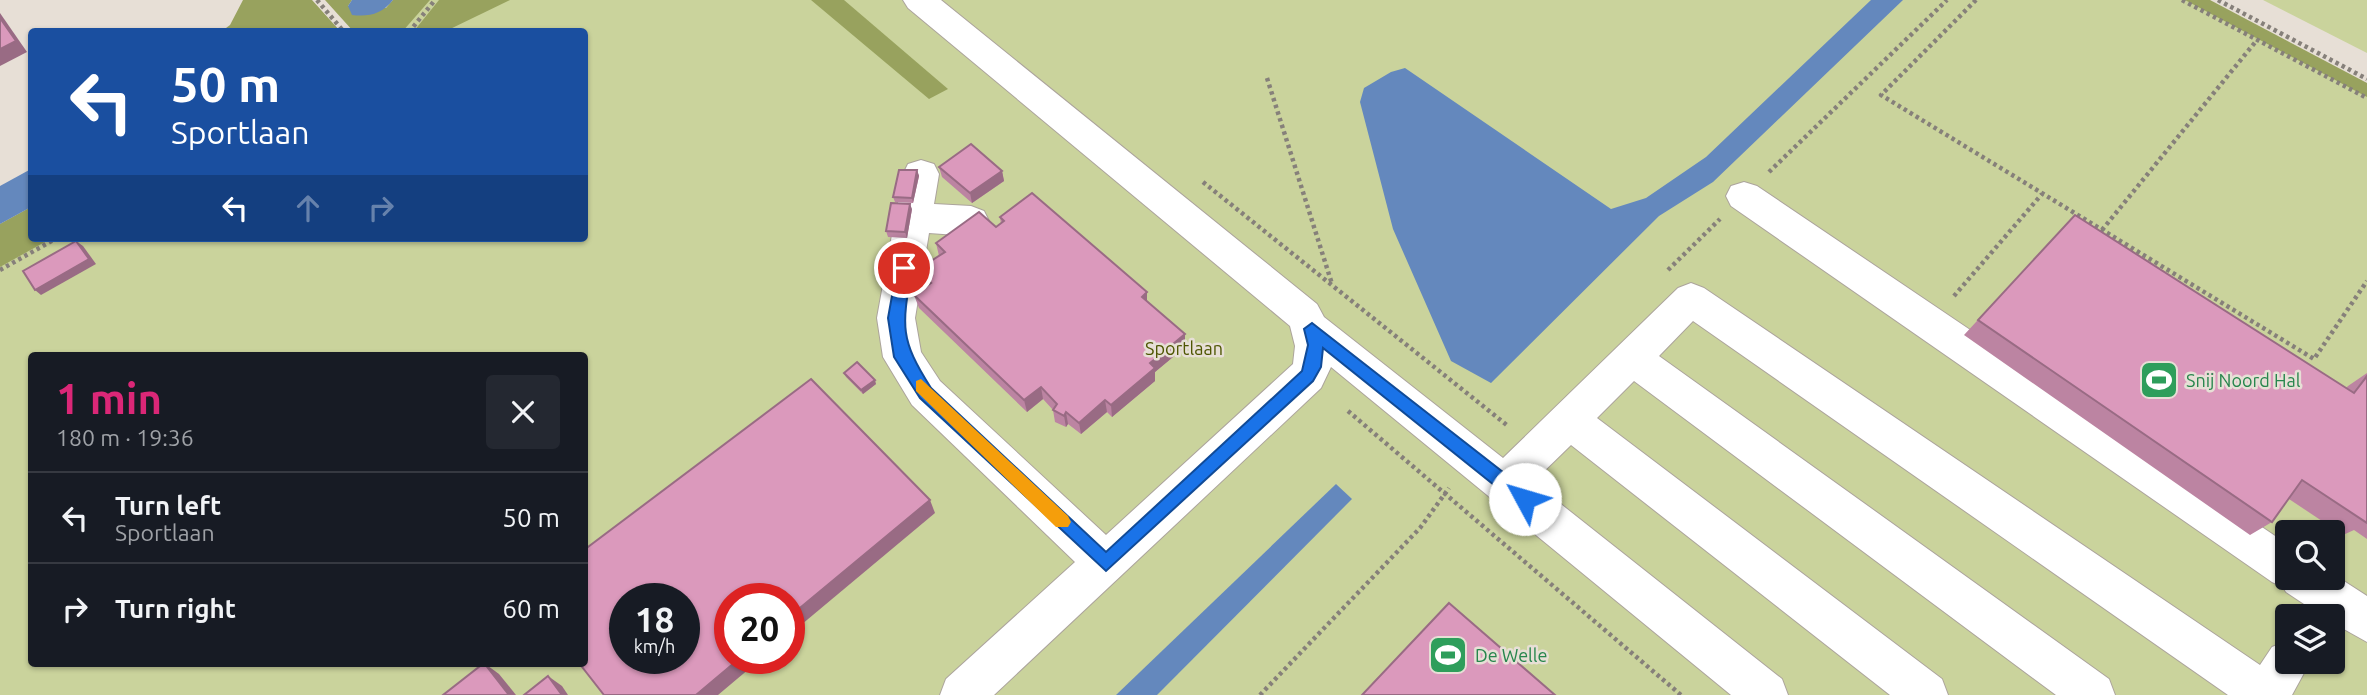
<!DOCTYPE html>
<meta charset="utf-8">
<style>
:root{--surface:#171b24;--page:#242831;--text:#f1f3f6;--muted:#9ea1a6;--line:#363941;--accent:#db2777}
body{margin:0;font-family:Ubuntu,sans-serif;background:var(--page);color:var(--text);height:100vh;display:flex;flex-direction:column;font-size:26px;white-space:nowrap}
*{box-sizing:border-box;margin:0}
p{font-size:23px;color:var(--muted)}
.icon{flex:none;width:38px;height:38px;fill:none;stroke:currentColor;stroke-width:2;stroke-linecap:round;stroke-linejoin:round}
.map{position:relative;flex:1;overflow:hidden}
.drawer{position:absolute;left:28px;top:352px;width:560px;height:315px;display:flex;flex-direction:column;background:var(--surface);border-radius:7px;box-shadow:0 2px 5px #0004}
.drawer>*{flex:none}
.hud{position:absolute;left:28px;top:28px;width:560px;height:214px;border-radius:7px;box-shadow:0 2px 5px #0004;background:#1a4fa0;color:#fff;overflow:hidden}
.buttons{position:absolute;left:2275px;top:520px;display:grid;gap:14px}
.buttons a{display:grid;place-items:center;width:70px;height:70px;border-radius:7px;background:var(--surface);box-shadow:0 2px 5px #0004;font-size:35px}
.speed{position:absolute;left:609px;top:583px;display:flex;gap:14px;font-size:35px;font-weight:700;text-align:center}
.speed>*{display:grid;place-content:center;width:91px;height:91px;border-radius:50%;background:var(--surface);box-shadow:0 2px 5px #0004;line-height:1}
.speed small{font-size:18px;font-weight:400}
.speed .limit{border:10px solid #d22;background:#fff;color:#111}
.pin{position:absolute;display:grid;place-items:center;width:60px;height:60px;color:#fff;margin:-30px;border:4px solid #fff;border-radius:50%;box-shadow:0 2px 7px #0007}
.me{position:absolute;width:77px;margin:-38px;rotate:309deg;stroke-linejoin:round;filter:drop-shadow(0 0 5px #0008)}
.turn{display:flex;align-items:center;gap:24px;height:147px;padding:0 28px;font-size:32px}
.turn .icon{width:91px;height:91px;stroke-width:2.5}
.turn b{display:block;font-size:49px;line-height:60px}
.lanes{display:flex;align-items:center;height:66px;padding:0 28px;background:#0003;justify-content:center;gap:35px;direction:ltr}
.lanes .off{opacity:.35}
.round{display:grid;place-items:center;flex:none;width:74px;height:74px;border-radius:7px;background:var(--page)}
.summary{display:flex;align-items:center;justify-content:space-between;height:119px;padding:0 28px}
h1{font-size:42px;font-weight:700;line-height:52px;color:var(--accent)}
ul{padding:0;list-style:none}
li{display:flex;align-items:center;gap:21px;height:91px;padding:0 28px;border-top:2px solid var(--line)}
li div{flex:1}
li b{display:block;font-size:26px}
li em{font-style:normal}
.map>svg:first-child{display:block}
.green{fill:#cad39c;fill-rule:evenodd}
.forest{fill:#98a25e}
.water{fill:#6488bd}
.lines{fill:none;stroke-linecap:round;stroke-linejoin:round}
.minor-casing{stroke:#aca49c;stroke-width:2}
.path{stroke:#86807a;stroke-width:4.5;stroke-dasharray:3.5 3.5;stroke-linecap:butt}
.minor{fill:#fff;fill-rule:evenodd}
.wall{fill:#bc84a2}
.shaded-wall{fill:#996b84}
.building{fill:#db99bc;stroke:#996b84;stroke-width:2;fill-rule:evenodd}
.route{fill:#1a73e8;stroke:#114b97;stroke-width:2}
.slow{fill:#f59e0b}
.labels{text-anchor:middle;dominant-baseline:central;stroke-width:5;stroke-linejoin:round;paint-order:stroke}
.park-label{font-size:18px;fill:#4e5602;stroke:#e7dfd6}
.leisure-label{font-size:18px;fill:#27864d;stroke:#e7dfd6;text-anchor:start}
</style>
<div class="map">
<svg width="2367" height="695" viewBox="0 0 2367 695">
<rect width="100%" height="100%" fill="#e7dfd6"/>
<g class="green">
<path d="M393,0h1812l162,87v608h-2367v-471l31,-17 1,31h552v-206l-235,-1 37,-23zM32,355h552v308h-552zM2287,532h46v46h-46zM625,598h59v60h-59zM730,598h59v60h-59zM2287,616h46v46h-46z"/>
<polygon points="2263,0 2367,0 2367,53"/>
</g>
<g class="forest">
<polygon points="243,0 312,0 340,31 222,31 230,25"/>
<polygon points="325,0 352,0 348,6 386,8 393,0 430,0 402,32 353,31"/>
<polygon points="439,0 510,0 446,31 414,31"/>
<polygon points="811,0 844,0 948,89 929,99"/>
<polygon points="2185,0 2210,0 2367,83 2367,97"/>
<polygon points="31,207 32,238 52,238 0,267 0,224"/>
</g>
<g class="water">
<path d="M352,0h41c-11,14 -24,17 -41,15l-4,-9z"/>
<polygon points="1871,0 1903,0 1713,182 1659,216 1491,383 1451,361 1393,229 1360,102 1364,88 1391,72 1405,68 1611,209 1646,198 1706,157"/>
<polygon points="31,169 31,207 0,224 0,186"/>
<polygon points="1336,484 1352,499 1157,695 1116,695"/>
</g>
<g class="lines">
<defs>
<g id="minor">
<polygon points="903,0 941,0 1317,304 1324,317 1503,458 1678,288 1691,283 1704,288 2260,665 2272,647 2287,641 2287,662 2310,662 2292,695 2228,695 1693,321 1659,356 2109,679 2115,695 2056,695 1634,381 1597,418 1942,679 1948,695 1890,695 1571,445 1533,482 1782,679 1788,695 1731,695 1331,367 1321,388 994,695 940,695 946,679 1075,562 912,405 883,357 877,318 903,174 908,164 921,160 934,164 939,174 934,204 971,206 984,211 989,221 984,231 971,236 929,233 915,318 921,352 940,381 1106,535 1293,364 1295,346 1290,326 908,8"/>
<polygon points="1744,182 1757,186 2287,544 2287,578 2333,578 2333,574 2367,596 2367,642 2333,623 2333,616 2322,616 2286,592 2283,587 2272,582 1731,206 1726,196 1731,186"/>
</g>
</defs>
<use href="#minor" class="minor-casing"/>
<g class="path">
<polyline points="317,0 344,32"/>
<polyline points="1976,0 1881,95 2314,359 2367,281"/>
<polyline points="2182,0 2367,98"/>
<polyline points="2218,0 2367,79"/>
<polyline points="409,32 435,0"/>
<polyline points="1267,78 1332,284"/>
<polyline points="1769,172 1947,0"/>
<polyline points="1203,182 1508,426"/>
<polyline points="2102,230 2257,40"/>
<polyline points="0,270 57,238"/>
<polyline points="1668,270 1720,219"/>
<polyline points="1954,296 2042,194"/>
<polyline points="1348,411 1681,695"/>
<polyline points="1260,695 1420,528 1449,488"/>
</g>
<use href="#minor" class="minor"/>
</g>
<g class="wall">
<polygon points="939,167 1002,171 1004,181 972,203 942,177"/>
<polygon points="917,170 919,176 913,203 895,202 893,197"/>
<polygon points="912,209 907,238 888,237 886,231"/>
<polygon points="2075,215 2346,388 2348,386 2367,373 2367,539 2354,530 2343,535 2289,499 2272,522 2250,535 1964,335"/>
<polygon points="1000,217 1147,292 1147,301 1185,347 1155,372 1155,381 1112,417 1107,412 1081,434 1068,424 1066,427 1055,422 1053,410 1043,399 1027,412 919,308 914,295 924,288 919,274 939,256 936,243 996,227 1001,224"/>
<polygon points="844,373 876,384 863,394 846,377"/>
</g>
<g class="shaded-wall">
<polygon points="0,13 27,52 0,66"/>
<polygon points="917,170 919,176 913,203 912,198"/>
<polygon points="1002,171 1004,181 972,203 970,193"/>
<polygon points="910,204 912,209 907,238 905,232"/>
<polygon points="76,241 83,246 96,264 41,295 35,290"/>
<polygon points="1147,292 1147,305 1142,297"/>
<polygon points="1185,334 1185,347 1155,372 1155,381 1112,417 1111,405 1150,363"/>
<polygon points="875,380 876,384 863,394 861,390"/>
<polygon points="1041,387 1043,399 1027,412 1024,400"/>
<polygon points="1105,400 1107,412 1081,434 1079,423"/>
<polygon points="1066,412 1068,424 1066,427 1064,416"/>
<polygon points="930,500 935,513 789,635 789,617"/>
<polygon points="740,658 762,658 718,695 696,695"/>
<polygon points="484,663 499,674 516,695 509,695"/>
<polygon points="548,676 562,686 568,695 562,695"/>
</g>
<g class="building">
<polygon points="0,18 16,41 0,49"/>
<polygon points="971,144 1002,171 970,193 939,167"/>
<polygon points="899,170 917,170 912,198 893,197"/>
<polygon points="1032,193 1147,292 1142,297 1185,334 1150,363 1155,368 1111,405 1105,400 1079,423 1066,412 1064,416 1053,410 1057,404 1041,387 1024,400 914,295 931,283 919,274 920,268 945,252 936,243 979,212 996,227 1004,221 1000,217"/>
<polygon points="891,203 910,204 905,232 886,231"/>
<polygon points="2075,215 2354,393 2367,376 2367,523 2302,480 2272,522 1978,320"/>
<polygon points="76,241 89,259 35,290 23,271"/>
<polygon points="857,362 875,380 861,390 844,373"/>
<path d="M811,379l119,121 -141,117v-19h-59v60h10l-44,37h-92l-25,-32h5v-113zM625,598h59v60h-59z"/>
<polygon points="1449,603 1555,695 1362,695"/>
<polygon points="484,663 509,695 443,695"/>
<polygon points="548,676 562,695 524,695"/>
</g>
<path class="route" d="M904,262l8,6c-10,58 -13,70 19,120l175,164 196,-181 6,-26 -4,-16 8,-6 219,171 3,5 -3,6h-12l-196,-157 -2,19 -8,14 -207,190 -186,-173 -26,-41 -6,-39 9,-50z"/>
<polygon class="slow" points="921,379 1068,516 1071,522 1068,527 1056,527 916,391 916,381"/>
<defs>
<symbol id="stadium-square" viewBox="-11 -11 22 22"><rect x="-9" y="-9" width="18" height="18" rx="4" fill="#2e9e5b" stroke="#e7dfd6"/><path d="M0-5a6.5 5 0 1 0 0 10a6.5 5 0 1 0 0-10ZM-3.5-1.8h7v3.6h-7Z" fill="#fff"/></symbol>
</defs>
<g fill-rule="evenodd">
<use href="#stadium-square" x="2137" y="358" width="44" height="44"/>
<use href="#stadium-square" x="1426" y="633" width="44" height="44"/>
</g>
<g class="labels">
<g class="park-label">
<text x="1184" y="348">Sportlaan</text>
</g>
<g class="leisure-label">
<text x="2186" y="380">Snij Noord Hal</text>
<text x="1475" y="655">De Welle</text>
</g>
</g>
</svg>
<div class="buttons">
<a><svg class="icon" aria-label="search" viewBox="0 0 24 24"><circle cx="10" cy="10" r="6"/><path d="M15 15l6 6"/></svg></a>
<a><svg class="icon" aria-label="layers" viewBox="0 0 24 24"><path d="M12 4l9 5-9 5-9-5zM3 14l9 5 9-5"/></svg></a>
</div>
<div class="speed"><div>18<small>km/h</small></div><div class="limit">20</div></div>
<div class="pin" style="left:904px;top:268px;background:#d93025"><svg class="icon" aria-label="arrive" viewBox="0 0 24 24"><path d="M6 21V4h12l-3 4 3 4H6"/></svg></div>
<svg class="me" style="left:1525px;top:499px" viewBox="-20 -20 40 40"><circle r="19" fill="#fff"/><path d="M0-13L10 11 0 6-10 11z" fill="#1a73e8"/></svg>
<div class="hud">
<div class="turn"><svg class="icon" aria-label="left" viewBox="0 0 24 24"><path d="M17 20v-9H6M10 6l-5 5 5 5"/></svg><div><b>50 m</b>Sportlaan</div></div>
<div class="lanes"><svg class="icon" aria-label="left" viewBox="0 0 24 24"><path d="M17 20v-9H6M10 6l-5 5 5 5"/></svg><svg class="icon off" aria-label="ahead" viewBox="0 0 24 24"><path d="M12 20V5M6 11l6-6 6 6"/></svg><svg class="icon off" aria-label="right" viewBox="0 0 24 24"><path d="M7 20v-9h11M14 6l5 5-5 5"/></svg></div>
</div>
<section class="drawer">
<div class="summary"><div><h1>1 min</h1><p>180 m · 19:36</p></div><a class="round"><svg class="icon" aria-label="close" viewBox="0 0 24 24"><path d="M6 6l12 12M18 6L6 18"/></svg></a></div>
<ul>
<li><svg class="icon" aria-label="left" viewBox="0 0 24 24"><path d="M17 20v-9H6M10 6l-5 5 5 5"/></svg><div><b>Turn left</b><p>Sportlaan</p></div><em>50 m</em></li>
<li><svg class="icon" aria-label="right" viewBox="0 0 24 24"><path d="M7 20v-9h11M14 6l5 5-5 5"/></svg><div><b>Turn right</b></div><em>60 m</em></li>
</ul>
</section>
</div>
